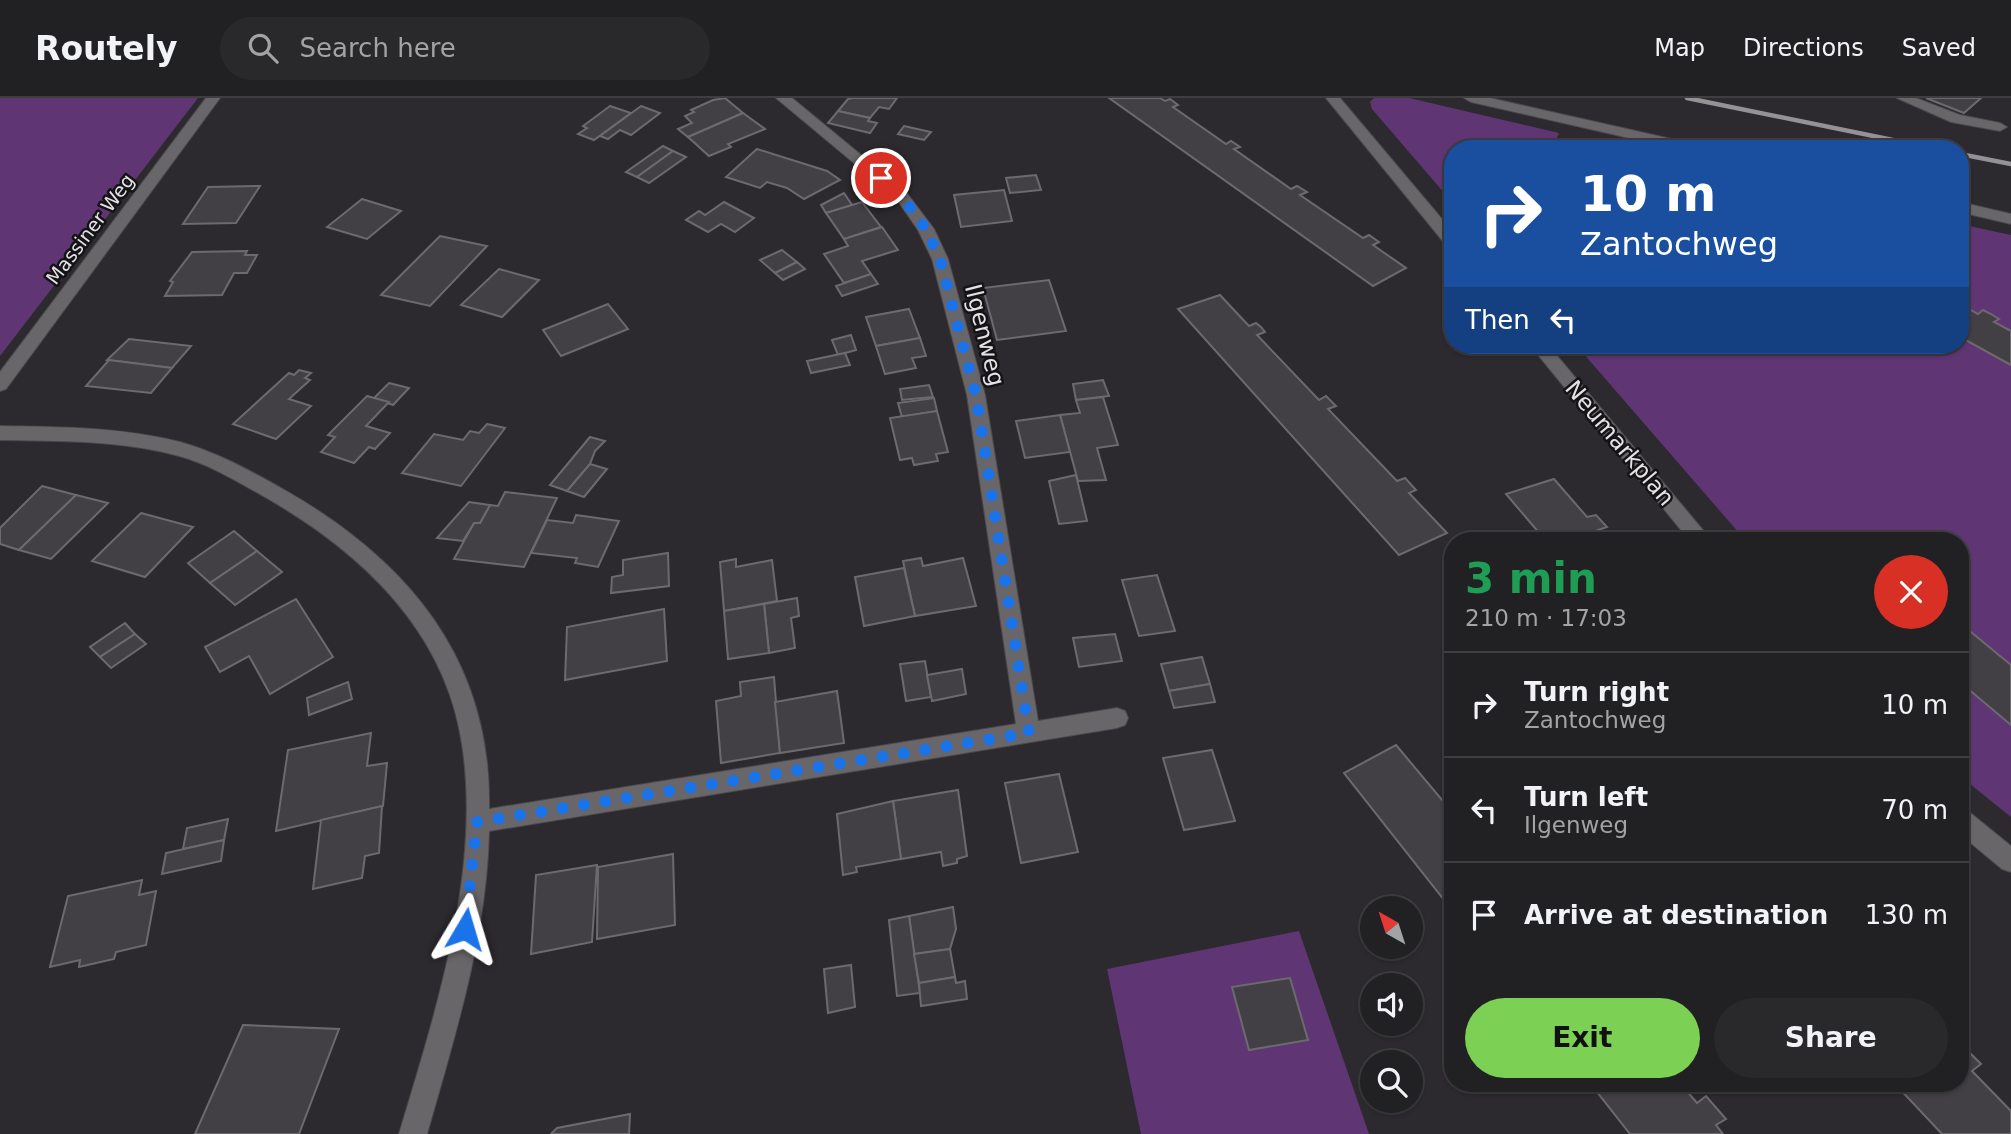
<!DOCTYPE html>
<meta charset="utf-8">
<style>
:root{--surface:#212022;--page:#29282a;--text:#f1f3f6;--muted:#a2a3a5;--line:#3e3e40;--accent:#7cd155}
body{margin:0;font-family:"DejaVu Sans",sans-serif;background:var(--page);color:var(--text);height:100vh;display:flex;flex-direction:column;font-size:26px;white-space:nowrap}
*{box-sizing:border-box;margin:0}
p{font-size:23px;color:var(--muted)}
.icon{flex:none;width:38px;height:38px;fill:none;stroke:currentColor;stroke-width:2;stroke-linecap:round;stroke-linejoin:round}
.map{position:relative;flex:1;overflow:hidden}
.sheet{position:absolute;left:1444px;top:434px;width:525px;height:560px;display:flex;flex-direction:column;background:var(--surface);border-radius:28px;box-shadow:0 2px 5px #0004,0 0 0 2px var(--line)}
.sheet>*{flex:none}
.hud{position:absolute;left:1444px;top:42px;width:525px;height:214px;border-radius:28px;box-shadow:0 2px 5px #0004,0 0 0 2px var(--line);background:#1a4fa0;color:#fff;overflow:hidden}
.needle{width:46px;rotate:321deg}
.controls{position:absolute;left:1360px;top:798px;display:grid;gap:14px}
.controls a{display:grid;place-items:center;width:63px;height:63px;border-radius:50%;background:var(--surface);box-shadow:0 2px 5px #0004,0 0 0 2px var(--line);font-size:35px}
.pin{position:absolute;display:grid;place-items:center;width:60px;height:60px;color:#fff;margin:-30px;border:4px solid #fff;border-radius:50%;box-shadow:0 2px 7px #0007}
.me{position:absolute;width:77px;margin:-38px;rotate:7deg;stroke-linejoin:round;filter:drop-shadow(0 0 5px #0008)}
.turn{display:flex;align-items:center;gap:24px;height:147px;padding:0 21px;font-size:32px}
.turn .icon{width:91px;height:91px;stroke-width:2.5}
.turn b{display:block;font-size:49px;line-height:60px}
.then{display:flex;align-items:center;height:66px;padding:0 21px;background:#0003;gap:14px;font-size:26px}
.round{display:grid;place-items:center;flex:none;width:74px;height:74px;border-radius:37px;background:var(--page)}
.head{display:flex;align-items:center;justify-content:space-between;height:119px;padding:0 21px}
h1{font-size:42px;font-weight:700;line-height:52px;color:#1e9e55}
.cta{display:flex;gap:14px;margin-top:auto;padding:14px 21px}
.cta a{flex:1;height:80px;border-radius:42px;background:var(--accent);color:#111;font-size:28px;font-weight:700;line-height:80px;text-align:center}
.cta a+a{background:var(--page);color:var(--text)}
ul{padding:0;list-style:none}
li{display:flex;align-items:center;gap:21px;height:105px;padding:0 21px;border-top:2px solid var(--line)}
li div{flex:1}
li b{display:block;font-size:26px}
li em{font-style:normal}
header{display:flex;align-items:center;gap:42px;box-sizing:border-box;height:98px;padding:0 35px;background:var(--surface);border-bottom:2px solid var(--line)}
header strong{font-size:33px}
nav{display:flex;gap:38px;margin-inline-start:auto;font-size:24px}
.search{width:490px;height:63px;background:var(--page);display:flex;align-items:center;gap:18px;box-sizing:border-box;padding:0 24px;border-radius:38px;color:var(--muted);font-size:26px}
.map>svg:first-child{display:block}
.green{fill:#5f3673}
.building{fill:#424044;stroke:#6d6a6f;stroke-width:2}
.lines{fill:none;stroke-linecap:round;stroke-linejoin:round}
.minor-casing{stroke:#4b484c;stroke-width:2}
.minor{fill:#69666a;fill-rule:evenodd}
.rail{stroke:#949295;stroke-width:4.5}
.route{stroke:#1a73e8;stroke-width:12;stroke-dasharray:0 21.6}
.labels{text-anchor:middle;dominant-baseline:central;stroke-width:5;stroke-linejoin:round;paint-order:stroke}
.far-street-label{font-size:19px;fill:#e4e2e5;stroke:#141315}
.street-label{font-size:23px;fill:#e4e2e5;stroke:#141315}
</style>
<header>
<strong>Routely</strong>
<div class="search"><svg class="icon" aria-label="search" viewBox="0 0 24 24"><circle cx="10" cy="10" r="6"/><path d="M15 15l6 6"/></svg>Search here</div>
<nav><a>Map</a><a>Directions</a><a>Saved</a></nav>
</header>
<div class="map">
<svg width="2011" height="1036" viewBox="0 0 2011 1036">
<rect width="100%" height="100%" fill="#2c2a2e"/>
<g class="green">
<polygon points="0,0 198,0 0,258"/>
<polygon points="1374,0 1409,0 1559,35 1552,51 1452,51 1452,104 1372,11 1370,4"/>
<polygon points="1960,126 2011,137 2011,719 1960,678 1960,443 1746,443 1576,247 1960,247"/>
<polygon points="1299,833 1369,1036 1141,1036 1107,871"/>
</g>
<g class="building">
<polygon points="725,0 743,15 688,39 678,31 692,25 685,18 694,14 691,12 713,2"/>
<polygon points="853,0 897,0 889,11 879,9 870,20 838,13 848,1"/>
<polygon points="1109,0 1160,0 1165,3 1170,1 1178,7 1173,9 1226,46 1231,43 1240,49 1234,51 1291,91 1297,88 1307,94 1300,97 1363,140 1369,137 1379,144 1373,147 1406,170 1373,188"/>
<polygon points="1926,0 1981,0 1964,15"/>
<polygon points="610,8 631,15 594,42 578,36 587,30 583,28"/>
<polygon points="641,8 660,15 631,37 620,32 608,41 600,38"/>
<polygon points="838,13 870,20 868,23 877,25 870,35 828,25"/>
<polygon points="743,15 765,31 728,46 731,49 709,58 688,39"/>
<polygon points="904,28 931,34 924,42 898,36"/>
<polygon points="663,48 673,53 637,79 626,74"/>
<polygon points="757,51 827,73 840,82 804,101 787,90 767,84 760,90 726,79"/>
<polygon points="673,53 686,59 649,85 637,79"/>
<polygon points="1036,77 1041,92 1010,95 1006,80"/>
<polygon points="260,88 236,125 183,126 208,89"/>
<polygon points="1004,92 1012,123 961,129 954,97"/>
<polygon points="844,95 852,107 826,115 821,107"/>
<polygon points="362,101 401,113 367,141 327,129"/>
<polygon points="724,104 754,120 735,134 721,126 708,134 686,122 699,113 705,117"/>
<polygon points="862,104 881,129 844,141 826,115"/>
<polygon points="882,129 898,152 862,163 871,176 844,185 824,156 848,148 844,141"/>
<polygon points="440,138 487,148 430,208 381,197"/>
<polygon points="782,152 797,164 775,175 760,162"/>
<polygon points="247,153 245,157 257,157 247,175 234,175 222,197 165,198 173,184 170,183 192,154"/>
<polygon points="797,164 805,171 783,182 775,175"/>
<polygon points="499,171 539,182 502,219 461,207"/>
<polygon points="871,176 878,186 842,198 836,188"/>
<polygon points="1049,182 1066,233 997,242 983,190"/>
<polygon points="1220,197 1249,228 1256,225 1261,229 1265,234 1257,237 1319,302 1326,298 1336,308 1328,311 1397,383 1405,380 1416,392 1409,395 1447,435 1399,457 1178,211"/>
<polygon points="608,206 628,231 561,258 543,232"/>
<polygon points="1960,206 1978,216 1983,212 1991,216 1999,221 1994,224 2011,233 2011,267 1960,239"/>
<polygon points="909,211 920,240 876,248 866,219"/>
<polygon points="851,237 856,252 838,257 832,242"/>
<polygon points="920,240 926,258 912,260 916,270 885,276 876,248"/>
<polygon points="129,241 191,248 172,270 107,262"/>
<polygon points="845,255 850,267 811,275 807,263"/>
<polygon points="109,262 172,270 151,295 86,288"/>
<polygon points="299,272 311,275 305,280 310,282 289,301 311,308 276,341 233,326 289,275 294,277"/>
<polygon points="1103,282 1109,298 1076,302 1073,286"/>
<polygon points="389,285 409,290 393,307 374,300"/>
<polygon points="929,287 933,299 902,302 900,291"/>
<polygon points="367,298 389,304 366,328 390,335 375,351 369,349 354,365 321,354 335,339 328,337"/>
<polygon points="1103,299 1118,347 1097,350 1106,382 1078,383 1060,317 1080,315 1076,302"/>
<polygon points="934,300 937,313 902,319 898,305"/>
<polygon points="937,313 948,354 936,356 938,363 914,367 912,360 900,362 890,320"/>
<polygon points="1060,317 1070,354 1025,360 1016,323"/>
<polygon points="487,326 505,330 461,388 402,375 434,336 463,342 470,333 479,335"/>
<polygon points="590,339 605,343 595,353 590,366 567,393 550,387"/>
<polygon points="590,366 607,371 584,399 567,393"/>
<polygon points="1076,377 1087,423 1059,426 1049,383"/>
<polygon points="1554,381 1587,419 1596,417 1607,429 1598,432 1608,443 1546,443 1506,396"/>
<polygon points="42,388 76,397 19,452 0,446 0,430"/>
<polygon points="505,394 557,400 524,469 454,461 474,425 480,425 490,407 498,408"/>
<polygon points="76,397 108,405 51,461 19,452"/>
<polygon points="469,404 490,407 480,425 474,425 463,443 437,440"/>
<polygon points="141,415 193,429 145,479 92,463"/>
<polygon points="576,417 619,423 598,469 575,465 577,460 531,455 547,422 573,425"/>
<polygon points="234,433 257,453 210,485 188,465"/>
<polygon points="257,453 282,474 235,507 210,485"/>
<polygon points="668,455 669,488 611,495 612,479 623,477 623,462"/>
<polygon points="921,460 923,468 963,460 976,508 915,518 903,463"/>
<polygon points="736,461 736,469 772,462 777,503 724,513 720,464"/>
<polygon points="904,470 915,518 864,528 855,479"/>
<polygon points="1157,477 1175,533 1139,538 1122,482"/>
<polygon points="797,500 799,518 791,520 795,550 769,555 764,506"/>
<polygon points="296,501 333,559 270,596 249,558 220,574 205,549"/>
<polygon points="764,506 769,555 728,561 724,513"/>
<polygon points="664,511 667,563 565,582 567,529"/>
<polygon points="125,525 135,536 100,559 90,549"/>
<polygon points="1960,525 2011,567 2011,627 1960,584"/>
<polygon points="135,536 146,546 111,570 100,559"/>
<polygon points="1115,536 1122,563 1079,569 1073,540"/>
<polygon points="1202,559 1210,586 1169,593 1161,566"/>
<polygon points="925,563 931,599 906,603 900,566"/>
<polygon points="962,571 966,596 932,603 927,577"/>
<polygon points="774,579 780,655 721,665 716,603 741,598 740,584"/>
<polygon points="348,584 352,601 309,617 307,600"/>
<polygon points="1210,586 1215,604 1174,610 1169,593"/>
<polygon points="837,593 844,645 780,655 775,604"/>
<polygon points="371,635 367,668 387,665 383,708 276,733 288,652"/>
<polygon points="1396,647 1442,702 1451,696 1452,698 1452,812 1344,675"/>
<polygon points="1212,652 1235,723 1184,732 1163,660"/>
<polygon points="1059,676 1078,754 1021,765 1005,685"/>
<polygon points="958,692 967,758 957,761 957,765 943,768 941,754 901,761 893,703"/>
<polygon points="893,703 901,761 856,769 857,774 843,777 837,716"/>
<polygon points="382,708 379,755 365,758 362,780 313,791 321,722"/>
<polygon points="228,721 224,742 183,751 187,730"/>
<polygon points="224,742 221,763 162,776 166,755"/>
<polygon points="673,756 675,827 597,841 598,769"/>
<polygon points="597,767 592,844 531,856 536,777"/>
<polygon points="142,782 139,797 156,793 146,847 116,854 114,861 79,869 80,862 50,869 68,798"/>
<polygon points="953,809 956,831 950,851 914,856 909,818"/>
<polygon points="909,818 920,895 897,898 889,822"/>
<polygon points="950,851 955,879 919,885 914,856"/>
<polygon points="851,867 855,909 828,915 824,871"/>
<polygon points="955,879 956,885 965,883 967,901 921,908 919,885"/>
<polygon points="1290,880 1308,942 1249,952 1232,889"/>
<polygon points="243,927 339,931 299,1036 195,1036"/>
<polygon points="1960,945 1981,966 1972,973 2011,1013 2011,1036 1942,1036 1894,985 1960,985"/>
<polygon points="1590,985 1680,985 1697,1005 1706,998 1726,1021 1716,1027 1723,1036 1630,1036"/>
<polygon points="630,1016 629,1036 551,1036 557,1030"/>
</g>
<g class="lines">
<defs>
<g id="minor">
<polygon points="206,0 220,0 6,291 0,293 0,274"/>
<path d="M776,0h16l114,94 28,37 14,30 37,136 53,326 79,-13 8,3 3,7 -3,7 -8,3 -628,103c-2,103 -34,205 -62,303h-28c36,-120 83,-263 63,-390 -17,-114 -101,-192 -197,-247 -27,-15 -56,-33 -86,-41 -58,-16 -119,-15 -179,-16v-14c60,1 121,1 180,16 36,10 69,28 101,46 126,71 211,171 208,321l527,-85 -49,-329 -35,-136 -14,-29 -22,-32z"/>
<polygon points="1326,0 1340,0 1452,133 1452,148 1446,147"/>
<polygon points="1464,0 1490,0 1698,47 1705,51 1677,51 1471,4"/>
<polygon points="1897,0 1916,0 1960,17 2000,25 2007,29 2000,33 1951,24"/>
<polygon points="1960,104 2011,116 2011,126 1960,114"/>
<polygon points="1530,247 1548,247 1712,443 1690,443"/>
<polygon points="1960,710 1968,713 2011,748 2011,774 2002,771 1960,736"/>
</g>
</defs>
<use href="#minor" class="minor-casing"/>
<use href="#minor" class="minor"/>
<g class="rail">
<polyline points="1687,0 1937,51"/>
<polyline points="1960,56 2011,66"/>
</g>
</g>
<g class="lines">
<polyline class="route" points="465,831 477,724 1029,635 976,297 940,161 926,131 901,97 881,80"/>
</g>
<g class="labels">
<g class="far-street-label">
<text transform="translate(90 131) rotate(-53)">Massiner Weg</text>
</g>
<g class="street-label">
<text transform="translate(985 237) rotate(76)">Ilgenweg</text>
<text transform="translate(1620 345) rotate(50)">Neumarkplan</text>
</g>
</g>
</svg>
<div class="controls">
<a><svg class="needle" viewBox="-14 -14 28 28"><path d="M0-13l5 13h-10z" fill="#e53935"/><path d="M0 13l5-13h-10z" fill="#a2a3a5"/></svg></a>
<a><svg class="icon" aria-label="sound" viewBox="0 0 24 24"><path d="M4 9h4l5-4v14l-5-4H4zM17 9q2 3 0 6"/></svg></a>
<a><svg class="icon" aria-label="search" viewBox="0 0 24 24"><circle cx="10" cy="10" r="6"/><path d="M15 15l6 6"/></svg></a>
</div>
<div class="pin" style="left:881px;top:80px;background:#d93025"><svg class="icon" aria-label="arrive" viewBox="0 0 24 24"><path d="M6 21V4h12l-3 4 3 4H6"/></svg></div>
<svg class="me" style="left:465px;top:831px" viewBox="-20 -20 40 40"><path d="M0-17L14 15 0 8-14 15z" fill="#1a73e8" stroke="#fff" stroke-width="4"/></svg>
<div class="hud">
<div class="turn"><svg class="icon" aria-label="right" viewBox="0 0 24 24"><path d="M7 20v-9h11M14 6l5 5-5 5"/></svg><div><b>10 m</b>Zantochweg</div></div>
<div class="then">Then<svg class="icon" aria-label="left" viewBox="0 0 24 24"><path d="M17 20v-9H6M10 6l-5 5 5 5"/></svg></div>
</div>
<section class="sheet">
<div class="head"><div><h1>3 min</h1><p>210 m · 17:03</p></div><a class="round" style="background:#d93025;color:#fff"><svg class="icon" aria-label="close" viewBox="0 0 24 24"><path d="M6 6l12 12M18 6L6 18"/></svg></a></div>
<ul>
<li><svg class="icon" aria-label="right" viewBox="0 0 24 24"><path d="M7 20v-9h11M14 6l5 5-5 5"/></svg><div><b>Turn right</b><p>Zantochweg</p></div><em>10 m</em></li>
<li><svg class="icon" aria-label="left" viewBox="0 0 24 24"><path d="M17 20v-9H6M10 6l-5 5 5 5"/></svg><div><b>Turn left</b><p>Ilgenweg</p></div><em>70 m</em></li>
<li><svg class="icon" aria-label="arrive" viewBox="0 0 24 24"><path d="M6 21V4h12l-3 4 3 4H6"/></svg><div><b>Arrive at destination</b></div><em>130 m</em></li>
</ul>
<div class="cta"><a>Exit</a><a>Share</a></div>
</section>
</div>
